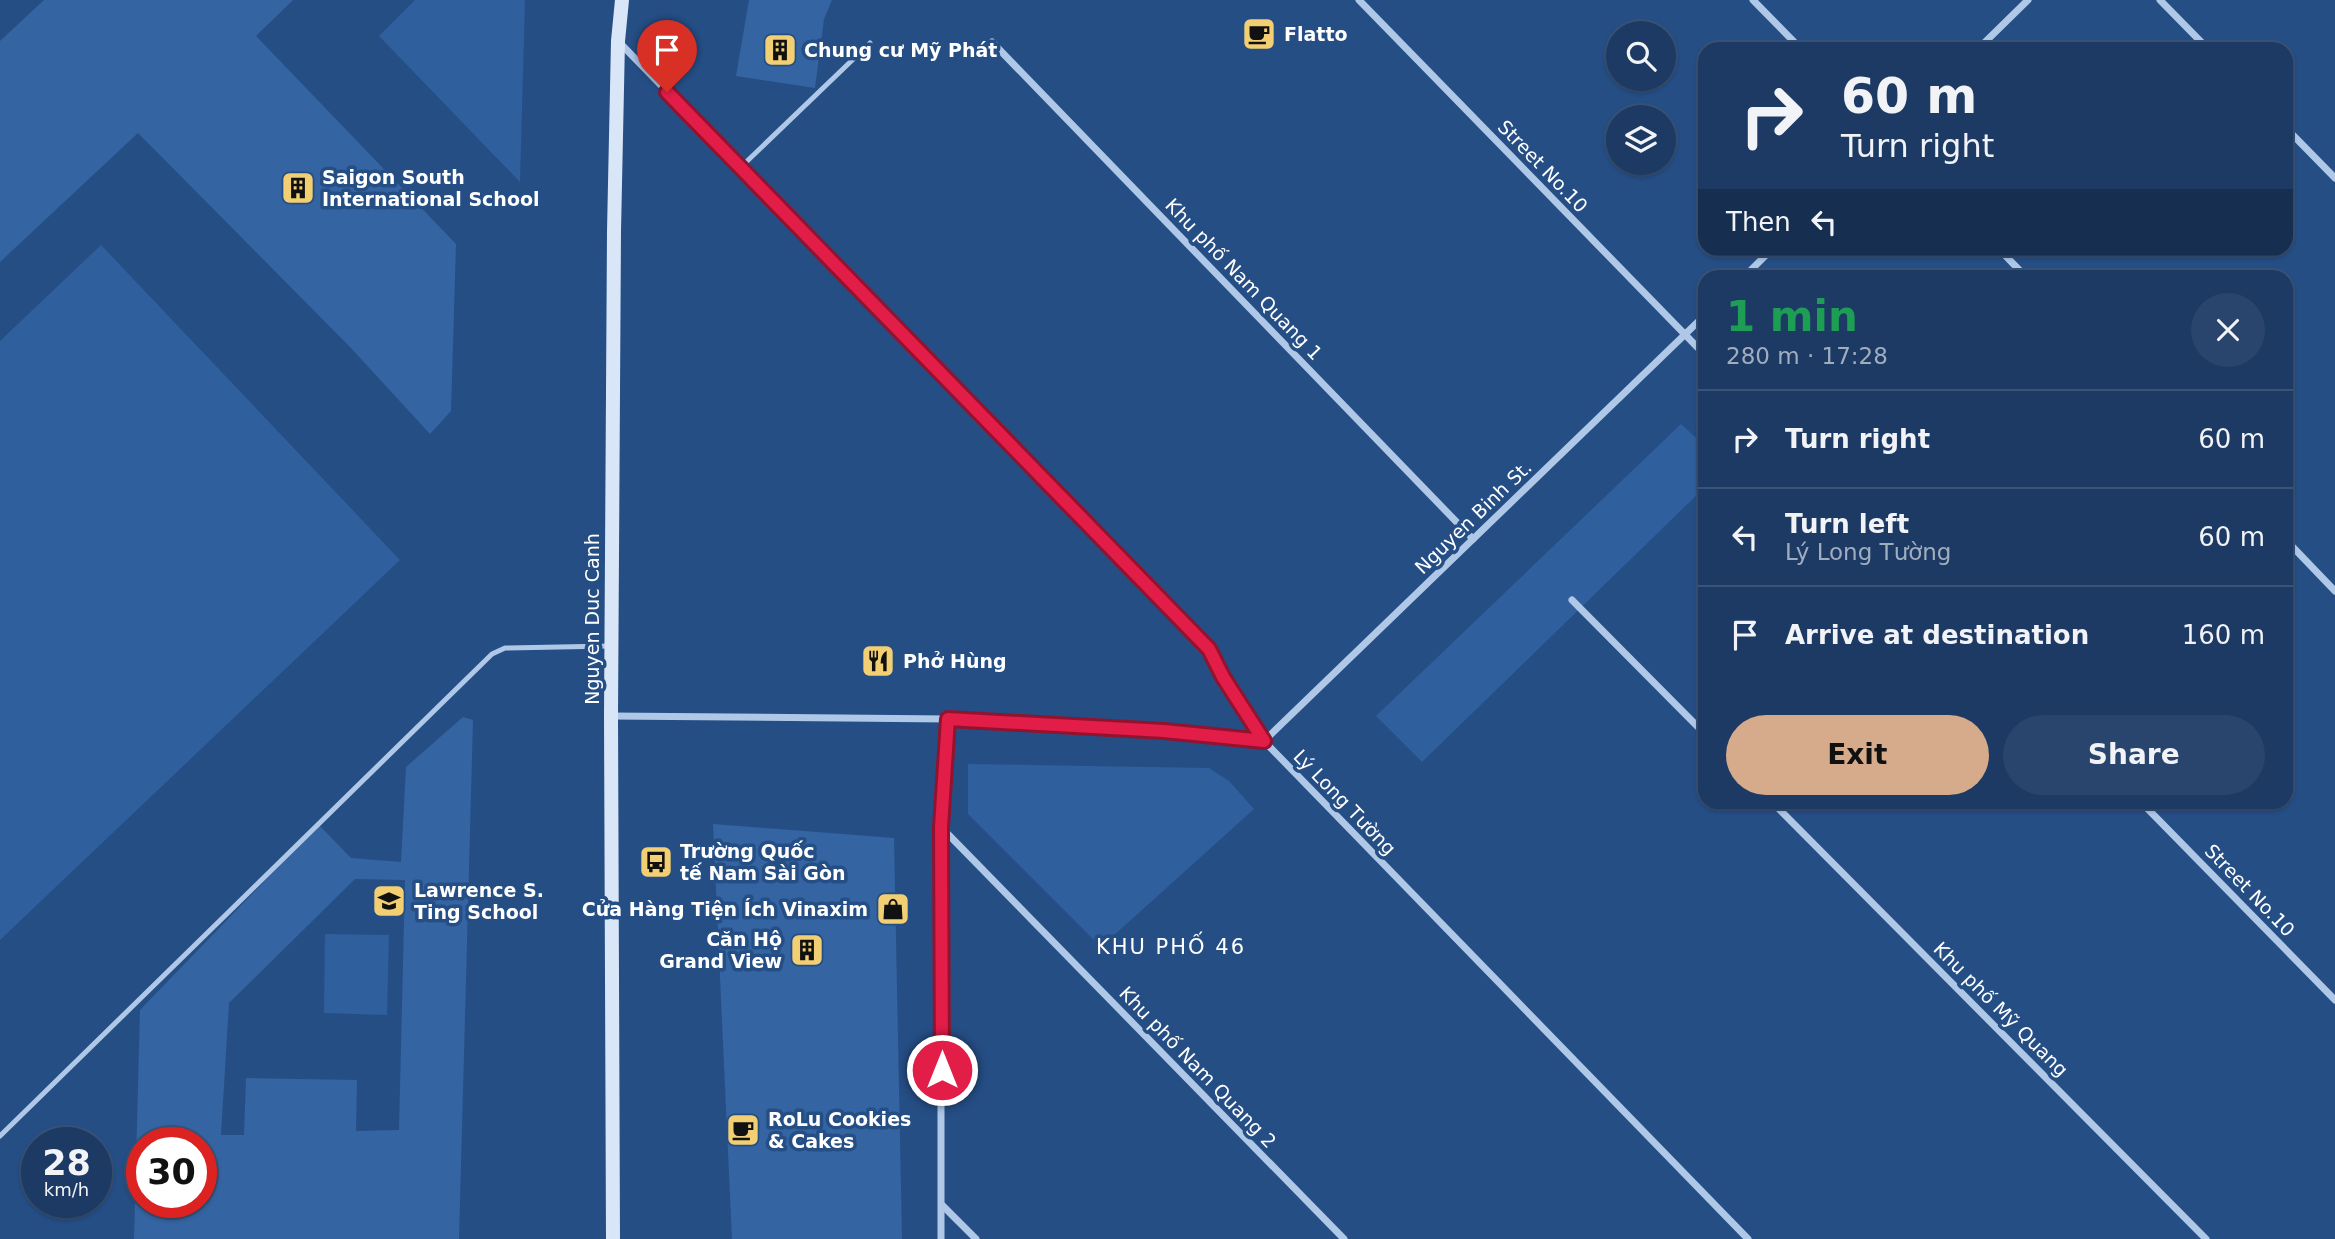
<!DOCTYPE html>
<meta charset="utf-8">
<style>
:root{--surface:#1c3a64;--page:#29456d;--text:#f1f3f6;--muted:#a0adbf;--line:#3a5478;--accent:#d6ab8b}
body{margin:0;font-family:"DejaVu Sans",sans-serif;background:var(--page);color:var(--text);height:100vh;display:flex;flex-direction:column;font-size:26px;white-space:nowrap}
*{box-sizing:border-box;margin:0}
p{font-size:23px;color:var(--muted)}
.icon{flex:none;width:38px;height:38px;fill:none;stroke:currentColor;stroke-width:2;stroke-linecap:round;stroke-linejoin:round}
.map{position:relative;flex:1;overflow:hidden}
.details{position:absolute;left:1698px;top:270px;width:595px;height:539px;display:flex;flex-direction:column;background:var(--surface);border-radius:21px;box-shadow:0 2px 5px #0004,0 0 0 2px var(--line)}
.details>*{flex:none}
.top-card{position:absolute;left:1698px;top:42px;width:595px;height:214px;border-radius:21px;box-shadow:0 2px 5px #0004,0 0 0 2px var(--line);background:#1c3a64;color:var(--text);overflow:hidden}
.fabs{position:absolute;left:1606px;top:21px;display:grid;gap:14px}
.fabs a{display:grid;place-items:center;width:70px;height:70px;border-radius:50%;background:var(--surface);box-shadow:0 2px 5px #0004,0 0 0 2px var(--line);font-size:35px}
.speed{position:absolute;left:21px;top:1127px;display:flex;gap:14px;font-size:35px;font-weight:700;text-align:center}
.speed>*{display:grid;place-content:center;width:91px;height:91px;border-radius:50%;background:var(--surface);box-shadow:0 2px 5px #0004,0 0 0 2px var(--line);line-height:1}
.speed small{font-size:18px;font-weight:400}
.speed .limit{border:10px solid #d22;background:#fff;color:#111}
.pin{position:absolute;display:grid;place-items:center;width:60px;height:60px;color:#fff;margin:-72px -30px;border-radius:50% 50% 50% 0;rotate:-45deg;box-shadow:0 0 7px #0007}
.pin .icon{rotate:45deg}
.me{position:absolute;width:77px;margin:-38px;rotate:0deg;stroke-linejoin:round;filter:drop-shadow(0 0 5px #0008)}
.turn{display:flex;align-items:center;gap:24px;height:147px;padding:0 28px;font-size:32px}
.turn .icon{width:91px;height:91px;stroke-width:2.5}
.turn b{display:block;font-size:49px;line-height:60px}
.then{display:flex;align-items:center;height:66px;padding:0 28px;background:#0003;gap:14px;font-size:26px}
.round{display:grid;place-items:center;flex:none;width:74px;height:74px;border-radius:37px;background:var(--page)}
.headline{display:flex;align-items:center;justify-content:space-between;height:119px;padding:0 28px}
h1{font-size:42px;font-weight:700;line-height:52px;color:#1e9e55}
.action{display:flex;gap:14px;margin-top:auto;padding:14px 28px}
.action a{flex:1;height:80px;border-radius:42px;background:var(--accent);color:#111;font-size:28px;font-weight:700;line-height:80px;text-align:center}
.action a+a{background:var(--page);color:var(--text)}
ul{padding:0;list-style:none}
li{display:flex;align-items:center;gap:21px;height:98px;padding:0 28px;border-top:2px solid var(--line)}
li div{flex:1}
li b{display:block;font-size:26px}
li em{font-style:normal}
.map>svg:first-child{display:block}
.green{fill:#2f5f9d}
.building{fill:#3564a2;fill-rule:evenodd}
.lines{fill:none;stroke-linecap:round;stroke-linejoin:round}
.service{stroke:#afc8e8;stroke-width:5}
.minor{stroke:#afc8e8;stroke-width:7}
.secondary{stroke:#d9e6f7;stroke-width:14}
.route-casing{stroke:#92132f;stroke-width:18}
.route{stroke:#e11d48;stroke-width:12}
.labels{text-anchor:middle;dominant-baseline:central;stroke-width:7;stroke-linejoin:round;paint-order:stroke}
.poi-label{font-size:19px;font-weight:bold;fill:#fff;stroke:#254e85;text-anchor:start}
.street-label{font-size:19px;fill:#fff;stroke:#254e85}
.neighbourhood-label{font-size:21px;letter-spacing:2px;fill:#fff;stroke:#254e85}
</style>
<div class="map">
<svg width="2335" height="1239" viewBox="0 0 2335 1239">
<rect width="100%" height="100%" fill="#254e85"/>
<g class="green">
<polygon points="415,0 525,0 520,182 379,36"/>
<polygon points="101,245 400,560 0,940 0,341"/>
<polygon points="1681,424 1704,445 1704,488 1422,762 1376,716"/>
<polygon points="968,764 1209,768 1229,781 1254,809 1101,947 968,814"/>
<polygon points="325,934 389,935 387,1015 324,1013"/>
</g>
<g class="building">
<polygon points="44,0 293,0 256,36 456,244 451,411 430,434 350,347 138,133 0,262 0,41"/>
<polygon points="749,0 832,0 824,19 815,88 736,76"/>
<path d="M463,717l10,3 -14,519h-325l6,-229 179,-185 32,33 50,4 5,-95zM355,879l50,1 -6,250 -43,1 1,-51 -111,-2 -2,57h-23l8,-132zM142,1143h59v59h-59z"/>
<polygon points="713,824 894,838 902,1239 732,1239"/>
</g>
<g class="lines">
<g class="service">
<polyline points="741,167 870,43"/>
<polyline points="0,1136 492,654 505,648 610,646"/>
</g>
<g class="minor">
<polyline points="1359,0 1704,354"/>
<polyline points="1753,0 1801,49"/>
<polyline points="2160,0 2208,49"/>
<polyline points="619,42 1209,649 1223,677 1264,741 1748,1239"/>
<polyline points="992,42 1473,539"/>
<polyline points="1978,49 2028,0"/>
<polyline points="2286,128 2335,178"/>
<polyline points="1998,248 2025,276"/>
<polyline points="1745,276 1773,248"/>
<polyline points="2286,540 2335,591"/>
<polyline points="1572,600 1704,733"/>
<polyline points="611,716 948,719 1164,731 1264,741"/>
<polyline points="1264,741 1704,316"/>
<polyline points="1772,802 2206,1239"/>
<polyline points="2141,802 2335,1000"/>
<polyline points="941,827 1344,1239"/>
<polyline points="942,1205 976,1239"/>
<polyline points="941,1239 941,827 948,719"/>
</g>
<polyline class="secondary" points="613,1239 611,716 614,231 618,41 622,0"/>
</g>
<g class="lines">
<defs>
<polyline id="route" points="667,92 1209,649 1223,677 1264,741 1164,731 948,719 941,827 942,1070"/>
</defs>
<use href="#route" class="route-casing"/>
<use href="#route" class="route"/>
</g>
<defs>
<symbol id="cafe-square" viewBox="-11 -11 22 22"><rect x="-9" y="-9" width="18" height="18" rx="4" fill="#f2cf73" stroke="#254e85"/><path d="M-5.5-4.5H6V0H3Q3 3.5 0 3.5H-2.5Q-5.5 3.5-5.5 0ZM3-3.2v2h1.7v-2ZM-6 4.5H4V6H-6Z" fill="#111"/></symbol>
<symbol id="building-square" viewBox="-11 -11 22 22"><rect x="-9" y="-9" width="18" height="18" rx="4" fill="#f2cf73" stroke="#254e85"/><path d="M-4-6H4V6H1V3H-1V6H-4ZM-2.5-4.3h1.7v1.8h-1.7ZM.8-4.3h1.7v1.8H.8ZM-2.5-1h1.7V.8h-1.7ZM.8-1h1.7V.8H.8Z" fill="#111"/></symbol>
<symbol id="restaurant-square" viewBox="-11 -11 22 22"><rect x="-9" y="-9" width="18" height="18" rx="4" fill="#f2cf73" stroke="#254e85"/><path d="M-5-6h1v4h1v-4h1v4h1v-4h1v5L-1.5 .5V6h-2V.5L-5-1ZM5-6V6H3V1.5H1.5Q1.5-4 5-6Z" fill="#111"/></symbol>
<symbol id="bus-square" viewBox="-11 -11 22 22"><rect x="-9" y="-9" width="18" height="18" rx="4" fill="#f2cf73" stroke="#254e85"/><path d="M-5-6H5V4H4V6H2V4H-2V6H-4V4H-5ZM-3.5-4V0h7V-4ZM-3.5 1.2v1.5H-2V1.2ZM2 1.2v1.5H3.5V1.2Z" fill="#111"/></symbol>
<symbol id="school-square" viewBox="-11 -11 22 22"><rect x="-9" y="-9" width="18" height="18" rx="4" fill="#f2cf73" stroke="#254e85"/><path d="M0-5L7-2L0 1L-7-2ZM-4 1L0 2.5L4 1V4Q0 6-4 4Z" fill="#111"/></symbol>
<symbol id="shop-square" viewBox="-11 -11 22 22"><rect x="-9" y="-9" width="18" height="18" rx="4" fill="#f2cf73" stroke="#254e85"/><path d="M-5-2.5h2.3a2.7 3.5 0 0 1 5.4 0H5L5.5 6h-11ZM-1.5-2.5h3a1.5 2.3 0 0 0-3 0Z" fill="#111"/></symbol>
</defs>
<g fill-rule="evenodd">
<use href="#cafe-square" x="1240" y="15" width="38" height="38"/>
<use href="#building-square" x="761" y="31" width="38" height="38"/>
<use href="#building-square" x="279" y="169" width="38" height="38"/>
<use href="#restaurant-square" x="859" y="642" width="38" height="38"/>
<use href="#bus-square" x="637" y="843" width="38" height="38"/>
<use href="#school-square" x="370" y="882" width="38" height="38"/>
<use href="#shop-square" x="874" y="890" width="38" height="38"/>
<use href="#building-square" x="788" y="931" width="38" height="38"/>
<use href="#cafe-square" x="724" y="1111" width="38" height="38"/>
</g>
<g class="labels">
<g class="poi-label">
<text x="1284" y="34">Flatto</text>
<text x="804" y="50">Chung cư Mỹ Phát</text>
<text x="322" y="177">Saigon South<tspan x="322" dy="22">International School</tspan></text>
<text x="903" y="661">Phở Hùng</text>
<text x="680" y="851">Trường Quốc<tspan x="680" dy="22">tế Nam Sài Gòn</tspan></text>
<text x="414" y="890">Lawrence S.<tspan x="414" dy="22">Ting School</tspan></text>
<text x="868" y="909" text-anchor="end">Cửa Hàng Tiện Ích Vinaxim</text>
<text x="782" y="939" text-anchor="end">Căn Hộ<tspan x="782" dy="22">Grand View</tspan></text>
<text x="768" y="1119">RoLu Cookies<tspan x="768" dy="22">&amp; Cakes</tspan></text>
</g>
<g class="street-label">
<text transform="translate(1543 166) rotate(46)">Street No.10</text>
<text transform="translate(1244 279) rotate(46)">Khu phố Nam Quang 1</text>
<text transform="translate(1473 517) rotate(-44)">Nguyen Binh St.</text>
<text transform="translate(592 619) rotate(-90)">Nguyen Duc Canh</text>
<text transform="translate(1345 802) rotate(46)">Lý Long Tường</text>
<text transform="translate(2250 890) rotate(46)">Street No.10</text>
<text transform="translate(2001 1009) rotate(45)">Khu phố Mỹ Quang</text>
<text transform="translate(1198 1067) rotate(46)">Khu phố Nam Quang 2</text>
</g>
<g class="neighbourhood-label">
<text x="1171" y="947">KHU PHỐ 46</text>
</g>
</g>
</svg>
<div class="fabs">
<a><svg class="icon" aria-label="search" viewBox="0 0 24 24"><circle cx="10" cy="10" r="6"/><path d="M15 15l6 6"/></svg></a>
<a><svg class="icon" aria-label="layers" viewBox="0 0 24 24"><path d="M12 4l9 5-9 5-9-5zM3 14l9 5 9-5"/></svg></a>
</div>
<div class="speed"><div>28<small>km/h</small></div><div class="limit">30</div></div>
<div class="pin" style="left:667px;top:92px;background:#d93025"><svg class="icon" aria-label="arrive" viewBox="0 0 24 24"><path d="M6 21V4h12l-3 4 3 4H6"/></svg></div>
<svg class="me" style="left:942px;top:1070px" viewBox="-20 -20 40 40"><circle r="17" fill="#e11d48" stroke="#fff" stroke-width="3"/><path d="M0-11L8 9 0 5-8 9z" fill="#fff"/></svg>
<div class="top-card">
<div class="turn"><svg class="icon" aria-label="right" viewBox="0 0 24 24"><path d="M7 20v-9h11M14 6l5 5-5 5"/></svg><div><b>60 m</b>Turn right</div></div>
<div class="then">Then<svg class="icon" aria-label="left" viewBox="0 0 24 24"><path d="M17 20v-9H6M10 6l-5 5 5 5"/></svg></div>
</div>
<section class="details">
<div class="headline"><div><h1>1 min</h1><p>280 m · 17:28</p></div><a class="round"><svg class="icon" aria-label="close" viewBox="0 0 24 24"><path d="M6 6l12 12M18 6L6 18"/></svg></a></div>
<ul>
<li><svg class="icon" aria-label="right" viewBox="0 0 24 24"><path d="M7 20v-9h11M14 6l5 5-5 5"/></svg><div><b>Turn right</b></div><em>60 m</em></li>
<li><svg class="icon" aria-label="left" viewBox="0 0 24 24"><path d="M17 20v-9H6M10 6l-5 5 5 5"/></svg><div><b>Turn left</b><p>Lý Long Tường</p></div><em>60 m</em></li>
<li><svg class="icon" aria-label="arrive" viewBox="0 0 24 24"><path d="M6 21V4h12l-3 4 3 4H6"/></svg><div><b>Arrive at destination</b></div><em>160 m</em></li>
</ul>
<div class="action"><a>Exit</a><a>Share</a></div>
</section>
</div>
